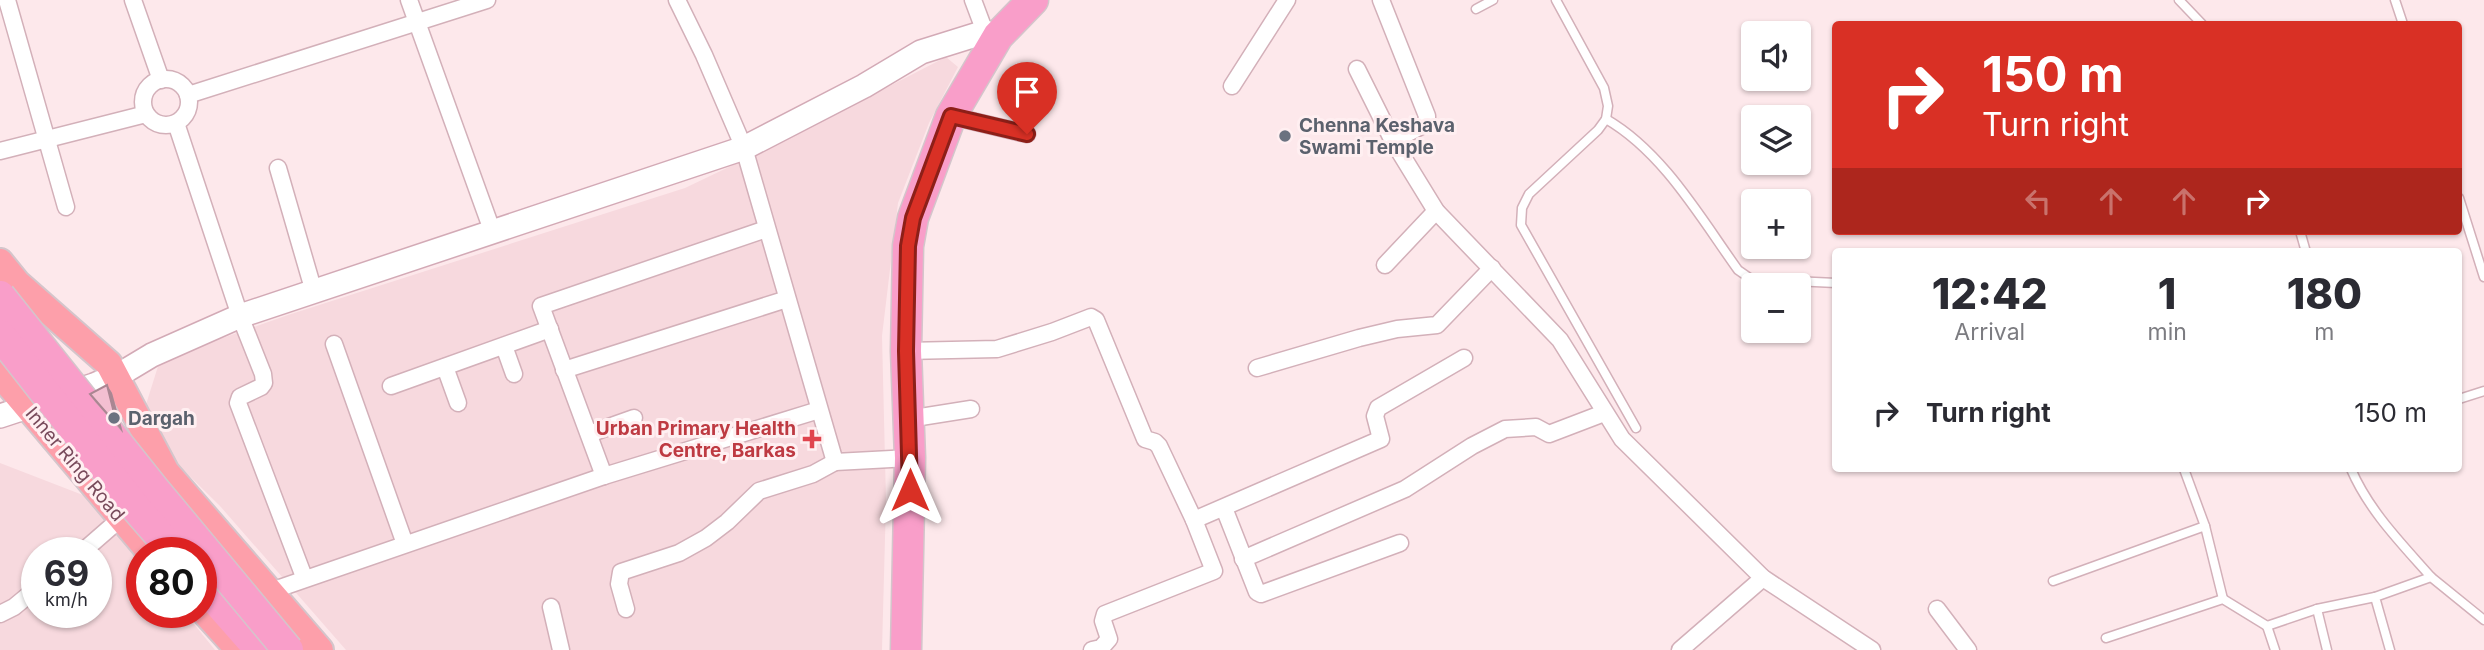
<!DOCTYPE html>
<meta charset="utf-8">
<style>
:root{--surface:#fff;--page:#f7f7f7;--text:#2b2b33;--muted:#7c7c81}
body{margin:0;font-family:Inter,sans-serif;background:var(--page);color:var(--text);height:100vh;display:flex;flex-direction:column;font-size:26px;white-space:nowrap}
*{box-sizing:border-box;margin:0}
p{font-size:23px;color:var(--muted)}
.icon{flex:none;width:38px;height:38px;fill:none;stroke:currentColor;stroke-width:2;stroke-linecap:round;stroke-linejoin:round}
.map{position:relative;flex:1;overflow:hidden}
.panel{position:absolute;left:1832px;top:248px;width:630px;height:224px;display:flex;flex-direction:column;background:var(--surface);border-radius:7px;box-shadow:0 2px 5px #0004}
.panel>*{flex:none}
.banner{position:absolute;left:1832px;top:21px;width:630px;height:214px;border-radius:7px;box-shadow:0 2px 5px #0004;background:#d93025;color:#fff;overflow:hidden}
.tools{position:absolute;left:1741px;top:21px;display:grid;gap:14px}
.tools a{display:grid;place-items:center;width:70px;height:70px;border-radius:7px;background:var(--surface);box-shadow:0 2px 5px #0004;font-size:35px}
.speed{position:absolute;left:21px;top:537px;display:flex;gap:14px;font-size:35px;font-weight:700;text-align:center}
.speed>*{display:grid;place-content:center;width:91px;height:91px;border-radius:50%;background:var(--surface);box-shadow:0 2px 5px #0004;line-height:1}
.speed small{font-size:18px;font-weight:400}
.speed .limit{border:10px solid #d22;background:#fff;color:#111}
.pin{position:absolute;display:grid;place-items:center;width:60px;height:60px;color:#fff;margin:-72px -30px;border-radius:50% 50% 50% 0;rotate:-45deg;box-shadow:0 0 7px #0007}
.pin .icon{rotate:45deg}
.me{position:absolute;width:77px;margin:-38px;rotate:0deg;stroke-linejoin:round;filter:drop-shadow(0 0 5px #0008)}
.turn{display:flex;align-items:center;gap:24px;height:147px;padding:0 35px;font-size:32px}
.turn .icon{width:91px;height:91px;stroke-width:2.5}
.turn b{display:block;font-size:49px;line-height:60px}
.lanes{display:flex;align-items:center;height:66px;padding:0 35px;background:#0003;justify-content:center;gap:35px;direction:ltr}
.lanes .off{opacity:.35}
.eta{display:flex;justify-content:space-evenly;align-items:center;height:119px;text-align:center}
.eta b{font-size:42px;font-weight:800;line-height:49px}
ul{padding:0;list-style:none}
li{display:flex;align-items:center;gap:21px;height:91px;padding:0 35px}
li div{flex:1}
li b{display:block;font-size:26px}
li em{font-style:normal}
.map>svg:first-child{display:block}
.residential{fill:#f7d9de;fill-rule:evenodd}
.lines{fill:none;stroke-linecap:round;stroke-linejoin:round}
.lane-casing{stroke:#d3b0b9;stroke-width:11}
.street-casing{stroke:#d3b0b9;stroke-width:19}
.secondary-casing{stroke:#d3aab6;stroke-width:26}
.primary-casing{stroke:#d4c5cb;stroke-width:30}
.highway-casing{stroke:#d4c5cb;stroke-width:33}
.lane{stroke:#fff;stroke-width:8}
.street{stroke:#fff;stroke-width:16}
.secondary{stroke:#fff;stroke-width:23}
.primary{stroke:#fd9faa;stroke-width:26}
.highway{stroke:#f99ec9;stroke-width:30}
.highway-bridge-casing{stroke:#d4c5cb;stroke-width:33;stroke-linecap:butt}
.highway-bridge{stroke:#f99ec9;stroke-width:30}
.wall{fill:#d1a4b4}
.shaded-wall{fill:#aa8692}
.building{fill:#f3bfd1;stroke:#aa8692;stroke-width:2}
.route-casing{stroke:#8d1f18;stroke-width:18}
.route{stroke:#d93025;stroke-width:12}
.worship-dot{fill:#6b7280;stroke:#ffeff1;stroke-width:2.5}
.health-dot{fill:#e0444e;stroke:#ffeff1;stroke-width:2.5}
.labels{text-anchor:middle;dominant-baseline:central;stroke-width:6;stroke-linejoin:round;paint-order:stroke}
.worship-label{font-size:19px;font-weight:bold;fill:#5b616d;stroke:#ffeff1;text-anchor:start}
.health-label{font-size:19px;font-weight:bold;fill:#be3a42;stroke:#ffeff1;text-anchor:end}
.street-label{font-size:19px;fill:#794b5c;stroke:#ffeff1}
</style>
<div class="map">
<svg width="2484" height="650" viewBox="0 0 2484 650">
<rect width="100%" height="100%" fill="#fde8eb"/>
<g class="residential">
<polygon points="946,57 958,67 929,123 898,203 882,336 886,501 882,650 346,650 220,506 157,444 143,414 160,360 288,315 685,188 779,143"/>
<path d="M0,463l88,34 54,63v52l43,1 30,37h-215zM37,553h59v59h-59z"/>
</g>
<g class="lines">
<defs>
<g id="lane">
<polyline points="1556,0 1604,88 1608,106 1606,119 1598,130 1529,194 1522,208 1521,225 1636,428"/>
<polyline points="2179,0 2202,24"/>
<polyline points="2395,0 2403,24"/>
<polyline points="1476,9 1493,0"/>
<path d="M1606,119c57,33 94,98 132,151l13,9 85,4"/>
<polyline points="2459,198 2484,277"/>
<polyline points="2300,231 2306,252"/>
<polyline points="2459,399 2484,391"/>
<polyline points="2184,469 2205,526"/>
<path d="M2351,469c18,42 51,75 80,108"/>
<polyline points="2053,581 2205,526 2223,599"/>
<polyline points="2106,638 2223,599 2267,626"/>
<polyline points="2275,650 2267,626 2317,609"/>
<polyline points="2327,650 2317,609 2375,597"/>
<polyline points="2390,650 2375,597 2431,577 2484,620"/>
</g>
<g id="street">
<polyline points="7,0 66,207"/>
<polyline points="133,0 161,80"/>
<polyline points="409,0 493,233"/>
<polyline points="677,0 704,55 744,148 835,462 910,458"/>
<polyline points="973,0 985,32"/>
<polyline points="1381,0 1427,116 1427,120 1423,125 1393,141"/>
<polyline points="1357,69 1393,141 1436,211 1560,340 1622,439 1763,578 1872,650"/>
<circle cx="166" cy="102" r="23"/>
<polyline points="1232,86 1287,0"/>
<polyline points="188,95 487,0"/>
<polyline points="951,116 1027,134"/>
<polyline points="176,123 240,316 263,374 264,383 261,387 240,397 238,403 304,577"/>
<polyline points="0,151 146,114"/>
<polyline points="278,168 314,292"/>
<polyline points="1385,265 1436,211"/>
<polyline points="334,344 405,544"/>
<polyline points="504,346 514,374"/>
<polyline points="906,351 997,349 1052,332 1091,317 1096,320 1145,439 1155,442 1159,446 1194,520 1214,571 1105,614 1103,621 1109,639 1101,648 1092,650"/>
<polyline points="445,367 458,403"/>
<polyline points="1257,368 1359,338 1397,329 1437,325 1492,268"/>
<polyline points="564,370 787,299"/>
<polyline points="391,386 550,329"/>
<polyline points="908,419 971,409"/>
<polyline points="589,434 634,418"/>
<polyline points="604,476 541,306 766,229"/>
<polyline points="1224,508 1257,592 1261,594 1400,543"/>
<polyline points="1194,520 1381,439 1375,416 1378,408 1464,358"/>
<polyline points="81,553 120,519"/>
<polyline points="1243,559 1405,489 1472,446 1505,429 1536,427 1549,434 1604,413"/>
<polyline points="271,591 604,476 819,410"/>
<polyline points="551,607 561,650"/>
<polyline points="626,609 619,584 621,572 679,553 706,538 727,522 759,491 813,474 835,462"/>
<polyline points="1937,609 1968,650"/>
<polyline points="0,614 14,607 37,588"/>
<polyline points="1680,650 1763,578"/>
</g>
<polyline id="secondary" points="0,416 94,385 122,373 152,355 240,316 744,148 864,86 921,52 985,32 998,36"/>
<g id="primary">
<polyline points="0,262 17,283 109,364 166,472 320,650"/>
<polyline points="0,374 151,553"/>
<polyline points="201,608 239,650"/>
</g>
<g id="highway">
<polyline points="201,583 260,650"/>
<polyline points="906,650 910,458 906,351 908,246 913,218 951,116 998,36 1033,0"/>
</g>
</defs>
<use href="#lane" class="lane-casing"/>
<use href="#street" class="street-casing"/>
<use href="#secondary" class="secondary-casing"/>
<use href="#primary" class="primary-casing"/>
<use href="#highway" class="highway-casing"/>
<use href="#lane" class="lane"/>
<use href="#street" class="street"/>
<use href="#secondary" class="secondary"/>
<use href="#primary" class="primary"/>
<use href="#highway" class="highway"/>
<defs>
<g id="highway-bridge">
<polyline points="0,296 154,489 288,650"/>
<polyline points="0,335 135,507 175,553"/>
</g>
</defs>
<use href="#highway-bridge" class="highway-bridge-casing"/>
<use href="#highway-bridge" class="highway-bridge"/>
</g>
<polygon class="wall" points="107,385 112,393 123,433 95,402 90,394"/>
<polygon class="shaded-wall" points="107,385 112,393 123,433 117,425"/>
<polygon class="building" points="107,385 117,425 90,394"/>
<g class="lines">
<defs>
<polyline id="route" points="910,490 906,351 908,246 913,218 951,116 1027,134"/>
</defs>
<use href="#route" class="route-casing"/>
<use href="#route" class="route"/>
</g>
<g class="worship-dot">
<circle cx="1285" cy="136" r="7"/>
<circle cx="114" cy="418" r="7"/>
</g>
<path class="health-dot" d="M808.5 428.5h7v7h7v7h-7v7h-7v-7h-7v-7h7z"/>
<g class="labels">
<g class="worship-label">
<text x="1299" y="125">Chenna Keshava<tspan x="1299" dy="22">Swami Temple</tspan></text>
<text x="128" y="418">Dargah</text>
</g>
<g class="health-label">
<text x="796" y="428">Urban Primary Health<tspan x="796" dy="22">Centre, Barkas</tspan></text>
</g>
<g class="street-label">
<text transform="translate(75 464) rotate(50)">Inner Ring Road</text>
</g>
</g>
</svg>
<div class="tools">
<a><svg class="icon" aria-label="sound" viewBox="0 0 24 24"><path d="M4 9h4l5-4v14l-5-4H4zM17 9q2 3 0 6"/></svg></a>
<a><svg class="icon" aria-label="layers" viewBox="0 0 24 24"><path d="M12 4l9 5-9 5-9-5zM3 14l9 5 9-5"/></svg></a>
<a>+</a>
<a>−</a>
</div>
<div class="speed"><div>69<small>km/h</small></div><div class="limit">80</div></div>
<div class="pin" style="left:1027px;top:134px;background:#d93025"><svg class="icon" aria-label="arrive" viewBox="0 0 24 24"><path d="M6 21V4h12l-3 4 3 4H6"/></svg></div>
<svg class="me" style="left:910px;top:490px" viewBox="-20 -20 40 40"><path d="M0-17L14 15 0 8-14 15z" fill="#d93025" stroke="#fff" stroke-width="4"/></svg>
<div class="banner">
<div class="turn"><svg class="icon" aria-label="right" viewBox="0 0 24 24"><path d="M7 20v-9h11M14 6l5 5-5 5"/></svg><div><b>150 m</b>Turn right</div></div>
<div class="lanes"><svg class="icon off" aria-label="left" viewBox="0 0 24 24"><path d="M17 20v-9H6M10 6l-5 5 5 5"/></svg><svg class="icon off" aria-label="ahead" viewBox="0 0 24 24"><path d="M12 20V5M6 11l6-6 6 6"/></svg><svg class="icon off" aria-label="ahead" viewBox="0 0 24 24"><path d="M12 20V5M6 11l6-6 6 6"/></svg><svg class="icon" aria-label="right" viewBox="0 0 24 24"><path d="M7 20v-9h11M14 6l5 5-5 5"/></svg></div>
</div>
<section class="panel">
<div class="eta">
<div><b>12:42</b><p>Arrival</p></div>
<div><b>1</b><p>min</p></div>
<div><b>180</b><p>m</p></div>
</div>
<ul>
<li><svg class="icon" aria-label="right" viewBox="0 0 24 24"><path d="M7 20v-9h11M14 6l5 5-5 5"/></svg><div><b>Turn right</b></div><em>150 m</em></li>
</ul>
</section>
</div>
